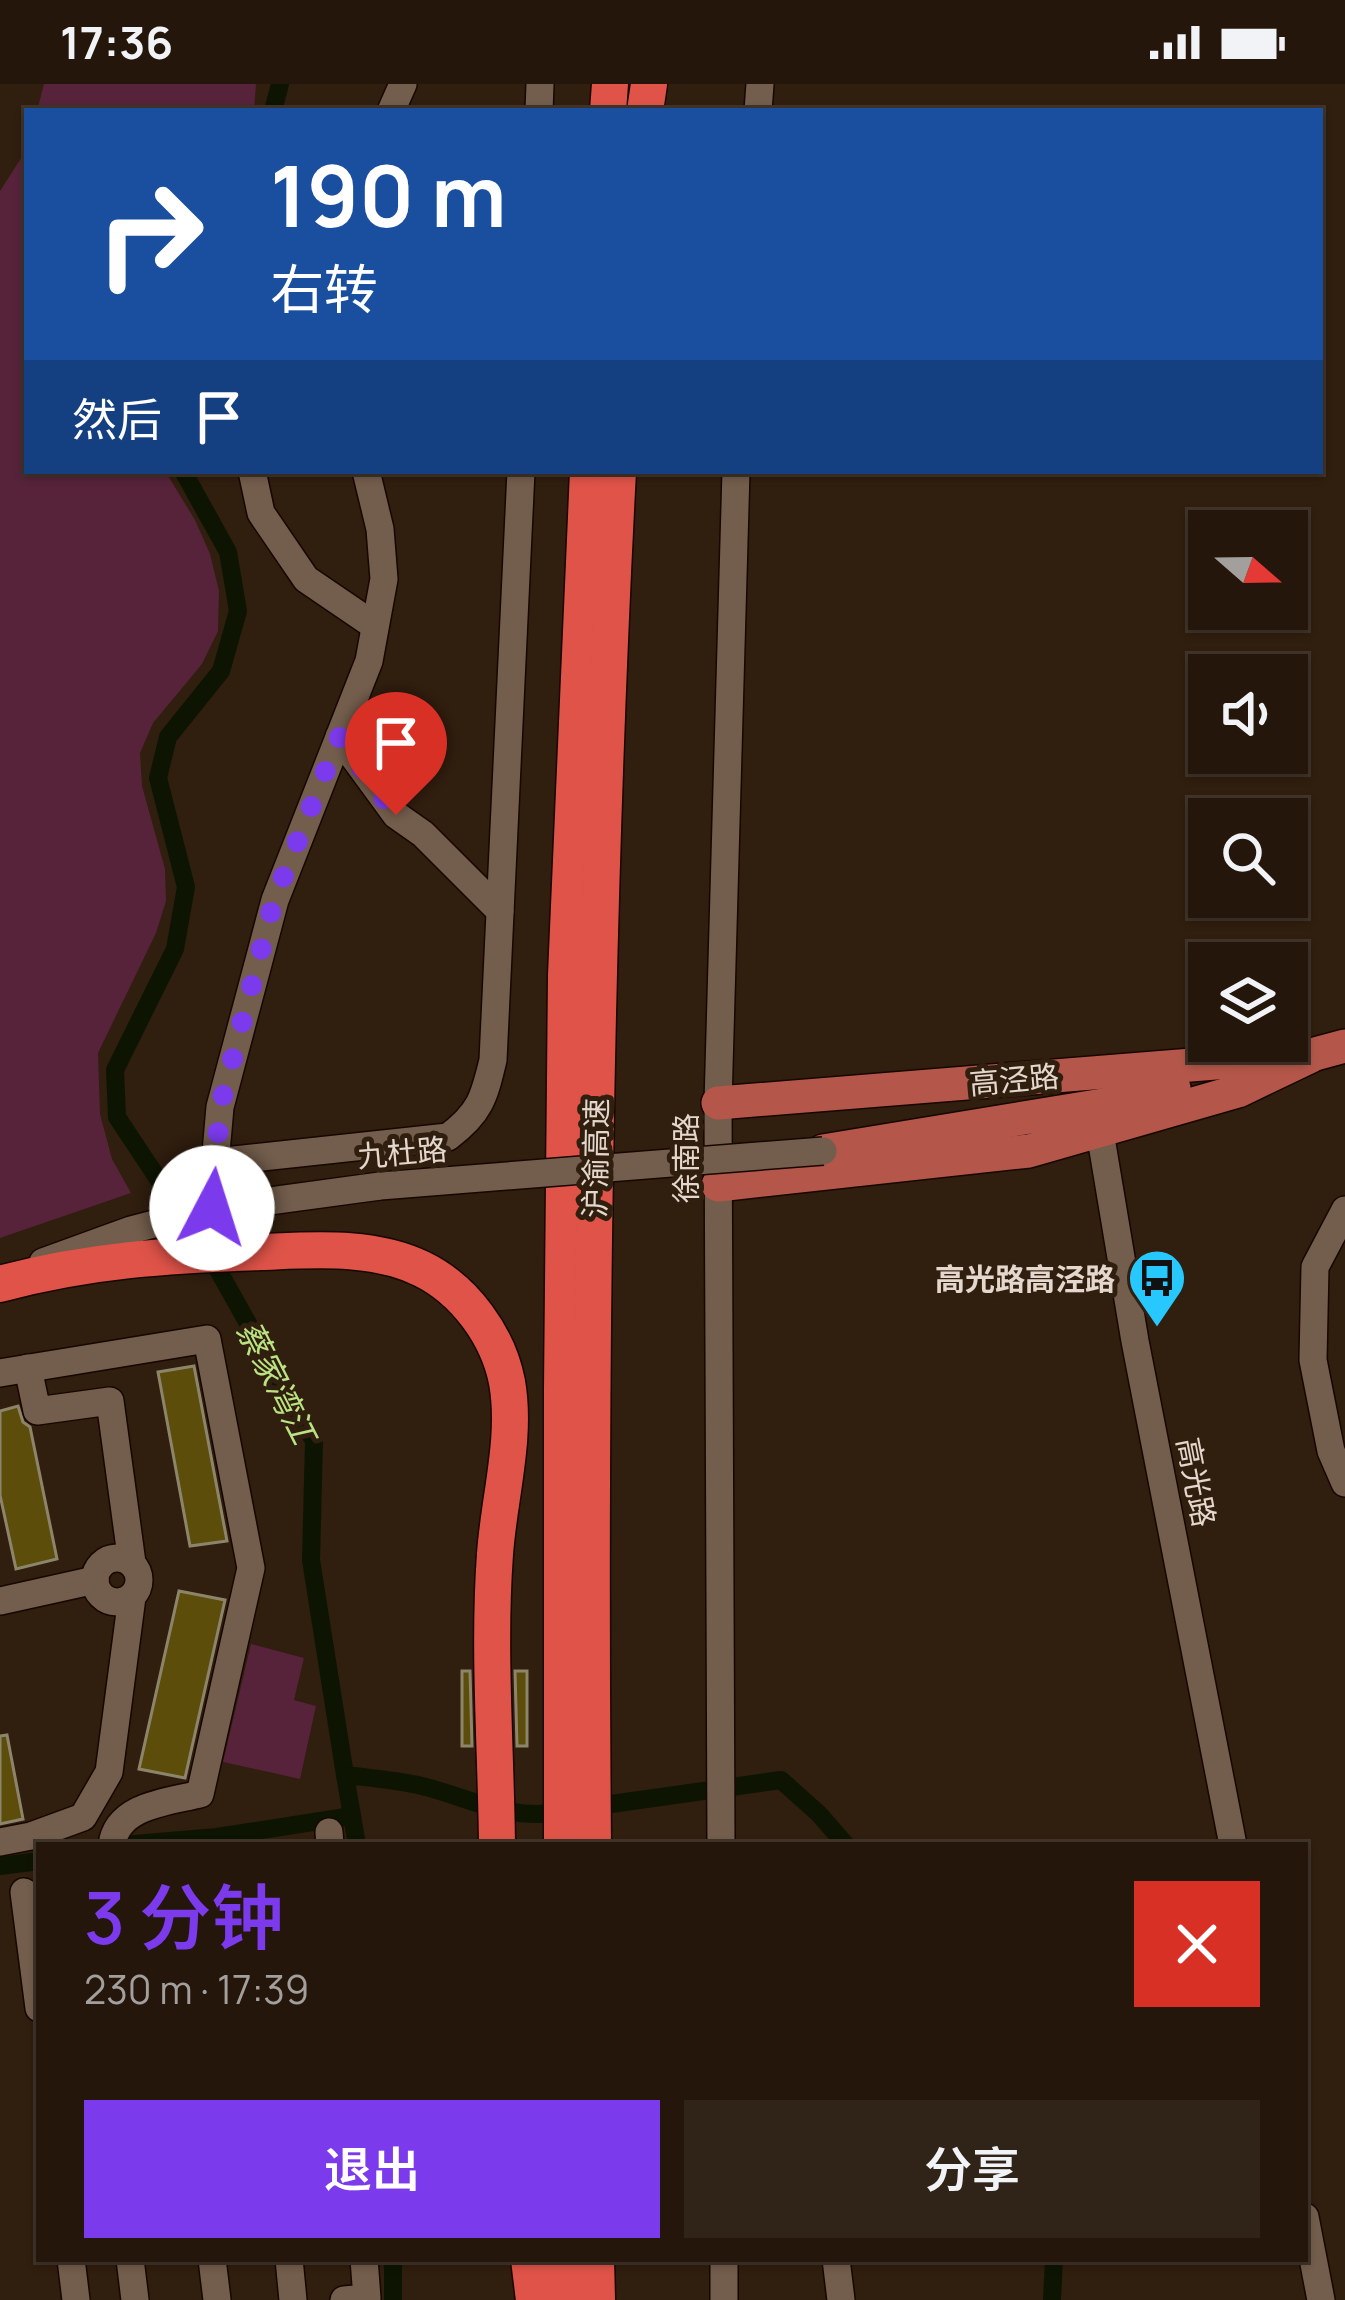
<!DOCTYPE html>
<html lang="zh">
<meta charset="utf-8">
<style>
:root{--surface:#24160a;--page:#302318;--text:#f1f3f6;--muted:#a39f9c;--line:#41352b;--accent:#7c3aed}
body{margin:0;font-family:Manrope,"Noto Sans SC",sans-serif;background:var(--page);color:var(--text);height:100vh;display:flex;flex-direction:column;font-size:45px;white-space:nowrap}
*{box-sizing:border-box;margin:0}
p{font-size:39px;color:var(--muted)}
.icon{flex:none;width:66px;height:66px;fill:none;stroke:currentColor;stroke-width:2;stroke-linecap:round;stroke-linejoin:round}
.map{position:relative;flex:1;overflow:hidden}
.side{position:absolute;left:36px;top:1758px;width:1272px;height:420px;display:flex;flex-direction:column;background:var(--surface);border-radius:0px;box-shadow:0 3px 9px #0004,0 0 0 3px var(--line)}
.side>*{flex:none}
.banner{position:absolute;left:24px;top:24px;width:1299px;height:366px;border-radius:0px;box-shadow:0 3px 9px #0004,0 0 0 3px var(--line);background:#1a4fa0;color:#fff;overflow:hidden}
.needle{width:78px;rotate:110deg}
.fabs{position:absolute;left:1188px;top:426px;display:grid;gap:24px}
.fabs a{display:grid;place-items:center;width:120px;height:120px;border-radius:0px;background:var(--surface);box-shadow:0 3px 9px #0004,0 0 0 3px var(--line);font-size:60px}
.pin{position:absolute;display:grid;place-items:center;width:102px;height:102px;color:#fff;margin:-123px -51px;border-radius:50% 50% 50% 0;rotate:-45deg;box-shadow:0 0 12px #0007}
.pin .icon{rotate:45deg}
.me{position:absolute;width:132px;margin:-66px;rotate:5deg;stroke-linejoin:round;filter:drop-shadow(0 0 9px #0008)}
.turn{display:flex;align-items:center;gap:42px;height:252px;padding:0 48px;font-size:54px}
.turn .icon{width:156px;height:156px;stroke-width:2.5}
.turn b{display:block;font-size:84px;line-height:102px}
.then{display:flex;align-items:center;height:114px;padding:0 48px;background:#0003;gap:24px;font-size:45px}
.round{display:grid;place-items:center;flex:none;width:126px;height:126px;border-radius:0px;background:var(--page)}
.summary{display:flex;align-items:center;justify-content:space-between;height:204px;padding:0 48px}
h1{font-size:72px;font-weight:600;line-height:90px;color:var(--accent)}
.cta{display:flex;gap:24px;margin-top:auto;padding:24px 48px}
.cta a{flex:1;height:138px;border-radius:0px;background:var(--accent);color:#fff;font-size:48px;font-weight:600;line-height:138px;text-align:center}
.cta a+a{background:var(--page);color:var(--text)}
.status{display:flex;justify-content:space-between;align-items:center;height:84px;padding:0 60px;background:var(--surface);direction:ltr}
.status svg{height:33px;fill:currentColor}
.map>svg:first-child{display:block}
.green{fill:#56233a}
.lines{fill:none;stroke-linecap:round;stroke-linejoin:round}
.canal{stroke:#0d1502;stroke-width:18}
.building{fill:#5c4d0b;stroke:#8c856b;stroke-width:3}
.minor-casing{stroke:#170700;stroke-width:30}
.major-casing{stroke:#170700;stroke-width:36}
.highway-casing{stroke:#170700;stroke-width:39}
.minor{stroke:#735d4c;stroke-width:27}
.major{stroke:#b4574a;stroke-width:33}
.highway{stroke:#df5348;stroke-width:36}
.minor-bridge-casing{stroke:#170700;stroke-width:30;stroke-linecap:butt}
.minor-bridge{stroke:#735d4c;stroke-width:27}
.route{stroke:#7c3aed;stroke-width:21;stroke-dasharray:0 37.8}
.labels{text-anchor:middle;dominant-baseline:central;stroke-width:10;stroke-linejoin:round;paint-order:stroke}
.street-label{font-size:30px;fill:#e4d7cd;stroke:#301e0e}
.poi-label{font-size:30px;font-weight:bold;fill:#e4d7cd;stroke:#301e0e;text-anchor:end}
.water-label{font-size:33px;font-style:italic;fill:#bae382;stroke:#301e0e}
</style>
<div class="status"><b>17:36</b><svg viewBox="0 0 49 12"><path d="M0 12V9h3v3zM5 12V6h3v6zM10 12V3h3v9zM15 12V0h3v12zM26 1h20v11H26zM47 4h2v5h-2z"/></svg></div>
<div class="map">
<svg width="1345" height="2216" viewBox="0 0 1345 2216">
<rect width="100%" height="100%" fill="#301e0e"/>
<g class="green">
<polygon points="44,0 256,0 254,27 37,27"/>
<polygon points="27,65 27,387 165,387 195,436 210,470 219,507 218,547 202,580 153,639 140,669 142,702 165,785 166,817 156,849 98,969 100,1030 112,1075 131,1109 0,1154 0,107"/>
<polygon points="251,1560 304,1574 294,1616 316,1622 300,1695 223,1678"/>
</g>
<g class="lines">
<g class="canal">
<polyline points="273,27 280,0"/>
<path d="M183,387l45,81 10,59 -17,60 -53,66 -10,41 28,109 -11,62 -60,121 2,47 100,151 97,173 -3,119 34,215c25,3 52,5 77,11 52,13 85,35 141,26"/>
<polyline points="345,1691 357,1761"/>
<polyline points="590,1723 781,1696 819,1730 846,1761"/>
<polyline points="122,1761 217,1753 352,1732"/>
<polyline points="0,1782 39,1777"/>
<polyline points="393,2216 393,2175"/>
<polyline points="1052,2216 1054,2175"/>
</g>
</g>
<g class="building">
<polygon points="194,1282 227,1457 190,1462 158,1288"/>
<polygon points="18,1322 23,1338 30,1343 57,1475 16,1485 0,1411 0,1327"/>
<polygon points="179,1507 225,1516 185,1694 139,1685"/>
<polygon points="462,1587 470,1587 472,1662 462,1662"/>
<polygon points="515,1587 527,1587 527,1662 517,1662"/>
<polygon points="7,1651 23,1735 0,1740 0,1652"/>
</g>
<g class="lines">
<defs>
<g id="minor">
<polyline points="391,27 403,0"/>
<polyline points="539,27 540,0"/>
<polyline points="758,27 760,0"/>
<polyline points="252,387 261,429 306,495 375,542"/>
<polyline points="339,653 396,731 423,750 500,827"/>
<polyline points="1100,1048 1135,1257 1233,1761"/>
<path d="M215,1078l233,-25c32,-24 36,-39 45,-77l28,-589"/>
<polyline points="211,1125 220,1023 275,816 369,577 384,495 380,445 366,387"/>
<polyline points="1345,1126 1315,1183 1313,1276 1331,1367 1345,1399"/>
<polyline points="43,1178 131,1146 211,1125 380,1102"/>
<polyline points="28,1284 37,1327 110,1317 132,1479"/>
<path d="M0,1289l207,-34 44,229 -51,226c-32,8 -83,11 -88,51"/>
<circle cx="117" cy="1496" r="22"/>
<polyline points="0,1517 95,1496"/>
<polyline points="329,1748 330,1761"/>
<polyline points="0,1758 31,1752 83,1733 109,1688 132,1513"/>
<polyline points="721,1761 718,1019 736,387"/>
<polyline points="24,1808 39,1924"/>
<polyline points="1305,2133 1321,2216"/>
<polyline points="71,2175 76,2216"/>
<polyline points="130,2175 135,2216"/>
<polyline points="212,2175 217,2216"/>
<polyline points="289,2175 293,2216"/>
<polyline points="724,2175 724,2216"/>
<polyline points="836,2175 841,2216"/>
<polyline points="344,2216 367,2214 364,2175"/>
</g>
<g id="major">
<polyline points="1289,977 1345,962"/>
<polyline points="718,1019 1291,973"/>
<polyline points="823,1067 1103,1021 1174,1004"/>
<polyline points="718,1101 1029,1067 1238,1007 1311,972"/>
</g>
<g id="highway">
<polyline points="608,27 610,0"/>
<polyline points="645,27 649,0"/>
<path d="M0,1200c88,-24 170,-29 261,-32 53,-2 112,-7 161,17 43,21 76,67 85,113 10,56 -8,115 -12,172 -7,95 1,195 2,291"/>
<polyline points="562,1761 562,1304 566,891 588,387"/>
<path d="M593,1761c-4,-458 1,-916 25,-1374"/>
<polyline points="529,2175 534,2216"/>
<polyline points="565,2175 565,2216"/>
<polyline points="596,2175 597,2216"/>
</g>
</defs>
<use href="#minor" class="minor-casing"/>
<use href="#major" class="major-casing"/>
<use href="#highway" class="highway-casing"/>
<use href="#minor" class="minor"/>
<use href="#major" class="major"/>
<use href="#highway" class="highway"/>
<defs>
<polyline id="minor-bridge" points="380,1102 823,1067"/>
</defs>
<use href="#minor-bridge" class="minor-bridge-casing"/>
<use href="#minor-bridge" class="minor-bridge"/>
</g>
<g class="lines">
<polyline class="route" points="212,1124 220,1023 274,816 339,653 396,731"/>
</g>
<defs>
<symbol id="bus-pin" viewBox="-11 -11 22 30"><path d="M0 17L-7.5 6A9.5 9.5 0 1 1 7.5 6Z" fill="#27c8fe" stroke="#301e0e"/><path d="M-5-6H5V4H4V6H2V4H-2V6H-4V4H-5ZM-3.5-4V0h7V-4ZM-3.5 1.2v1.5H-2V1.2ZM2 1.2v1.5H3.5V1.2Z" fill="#111"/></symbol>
</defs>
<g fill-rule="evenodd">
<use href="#bus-pin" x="1124" y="1161" width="66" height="90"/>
</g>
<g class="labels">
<g class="street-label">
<text transform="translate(1014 995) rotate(-5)">高泾路</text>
<text transform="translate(402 1068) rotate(-5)">九杜路</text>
<text transform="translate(595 1074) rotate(-89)">沪渝高速</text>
<text transform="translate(685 1074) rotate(-90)">徐南路</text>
<text transform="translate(1197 1398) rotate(79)">高光路</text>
</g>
<g class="poi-label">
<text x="1115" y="1194">高光路高泾路</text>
</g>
<g class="water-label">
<text transform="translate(277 1298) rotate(63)">蔡家湾江</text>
</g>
</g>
</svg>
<div class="fabs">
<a><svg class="needle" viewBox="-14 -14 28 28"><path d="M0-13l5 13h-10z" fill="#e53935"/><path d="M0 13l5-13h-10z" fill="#a39f9c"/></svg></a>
<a><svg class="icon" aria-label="sound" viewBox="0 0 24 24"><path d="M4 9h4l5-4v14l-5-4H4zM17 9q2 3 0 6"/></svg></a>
<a><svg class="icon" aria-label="search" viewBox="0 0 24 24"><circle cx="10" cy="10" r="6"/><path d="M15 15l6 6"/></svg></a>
<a><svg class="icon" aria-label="layers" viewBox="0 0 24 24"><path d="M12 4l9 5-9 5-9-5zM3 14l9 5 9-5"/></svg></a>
</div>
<div class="pin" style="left:396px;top:731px;background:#d93025"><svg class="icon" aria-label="arrive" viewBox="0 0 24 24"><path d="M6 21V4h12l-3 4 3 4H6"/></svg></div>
<svg class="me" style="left:212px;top:1124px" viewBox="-20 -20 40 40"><circle r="19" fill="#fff"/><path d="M0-13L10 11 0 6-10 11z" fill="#7c3aed"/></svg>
<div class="banner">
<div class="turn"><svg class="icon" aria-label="right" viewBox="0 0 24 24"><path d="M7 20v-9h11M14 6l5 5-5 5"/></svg><div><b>190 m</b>右转</div></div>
<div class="then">然后<svg class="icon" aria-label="arrive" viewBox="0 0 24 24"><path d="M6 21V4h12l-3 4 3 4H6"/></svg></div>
</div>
<section class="side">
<div class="summary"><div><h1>3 分钟</h1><p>230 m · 17:39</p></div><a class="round" style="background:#d93025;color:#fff"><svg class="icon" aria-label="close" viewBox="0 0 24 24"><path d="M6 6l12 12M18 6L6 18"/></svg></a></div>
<div class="cta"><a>退出</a><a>分享</a></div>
</section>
</div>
